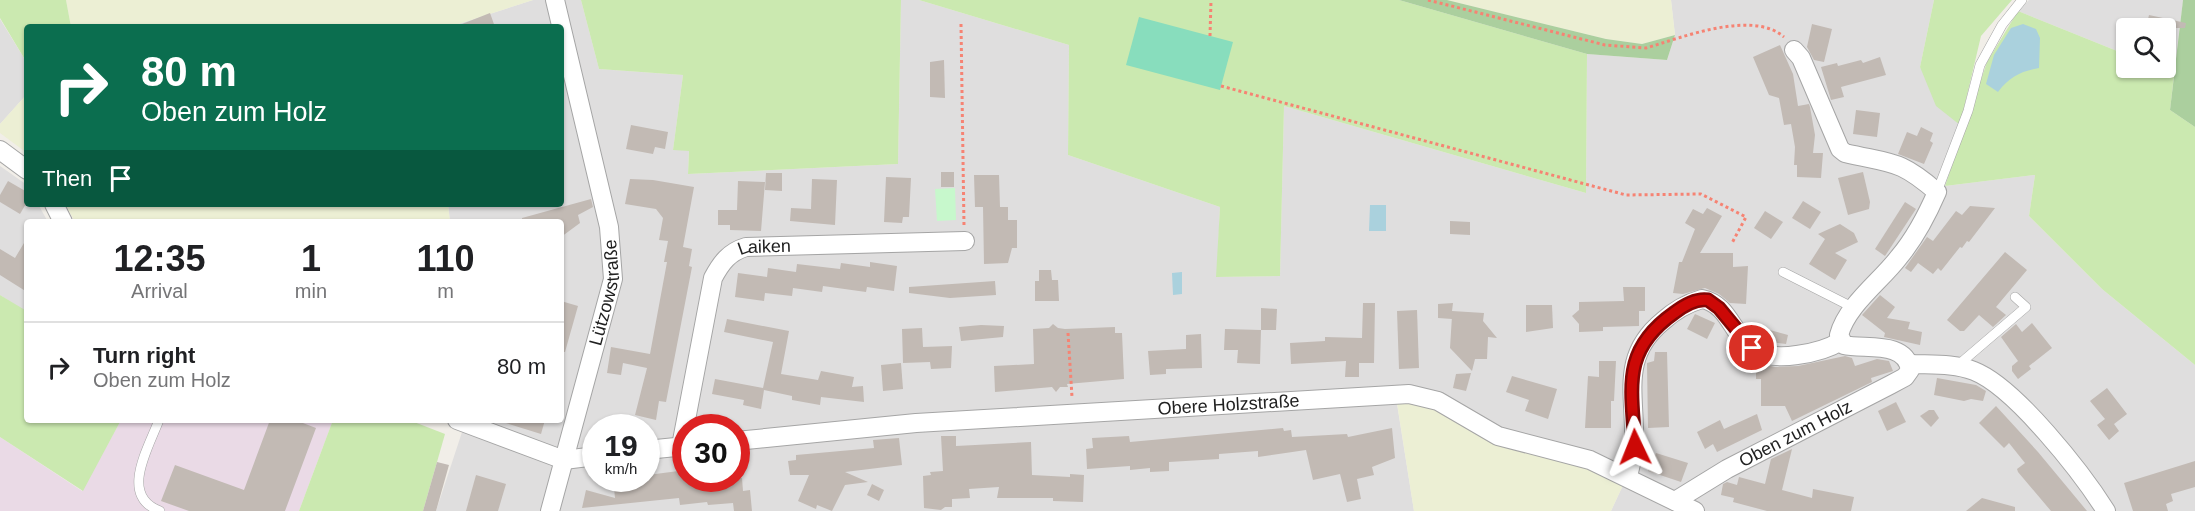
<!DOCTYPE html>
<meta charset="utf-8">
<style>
:root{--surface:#fff;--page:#f2f2f2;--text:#202124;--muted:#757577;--line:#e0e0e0}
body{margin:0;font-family:Arial,sans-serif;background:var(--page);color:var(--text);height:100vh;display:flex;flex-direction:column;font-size:22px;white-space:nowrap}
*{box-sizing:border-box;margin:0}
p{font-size:20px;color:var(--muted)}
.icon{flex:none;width:33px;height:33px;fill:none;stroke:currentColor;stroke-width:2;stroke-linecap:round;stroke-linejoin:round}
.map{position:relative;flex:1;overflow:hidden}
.details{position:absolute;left:24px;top:219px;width:540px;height:204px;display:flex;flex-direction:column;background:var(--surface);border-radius:6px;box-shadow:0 2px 4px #0004}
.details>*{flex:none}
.hud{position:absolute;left:24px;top:24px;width:540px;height:183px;border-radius:6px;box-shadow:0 2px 4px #0004;background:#0b6e4f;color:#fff;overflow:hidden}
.tools{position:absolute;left:2116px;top:18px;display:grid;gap:12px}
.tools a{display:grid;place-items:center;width:60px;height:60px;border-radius:6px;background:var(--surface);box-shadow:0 2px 4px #0004;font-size:30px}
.speed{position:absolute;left:582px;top:414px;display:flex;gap:12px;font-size:30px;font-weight:700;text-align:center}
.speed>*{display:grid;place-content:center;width:78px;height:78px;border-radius:50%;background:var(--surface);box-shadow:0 2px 4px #0004;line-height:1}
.speed small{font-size:15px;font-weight:400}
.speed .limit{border:9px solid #d22;background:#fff;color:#111}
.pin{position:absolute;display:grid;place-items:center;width:51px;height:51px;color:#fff;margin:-26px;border:3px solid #fff;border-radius:50%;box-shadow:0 2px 6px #0007}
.me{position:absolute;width:66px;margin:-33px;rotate:358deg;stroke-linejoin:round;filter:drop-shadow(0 0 4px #0008)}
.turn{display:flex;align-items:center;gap:21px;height:126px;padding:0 18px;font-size:27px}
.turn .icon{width:78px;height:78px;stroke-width:2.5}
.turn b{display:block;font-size:42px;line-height:51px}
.then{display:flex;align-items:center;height:57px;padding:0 18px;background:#0003;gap:12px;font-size:22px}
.eta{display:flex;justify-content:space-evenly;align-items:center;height:102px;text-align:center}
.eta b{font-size:36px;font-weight:800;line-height:42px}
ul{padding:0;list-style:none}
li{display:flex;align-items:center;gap:18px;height:90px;padding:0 18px;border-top:2px solid var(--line)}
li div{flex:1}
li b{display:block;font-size:22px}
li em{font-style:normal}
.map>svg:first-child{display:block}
.residential{fill:#dfdede;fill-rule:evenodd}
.industrial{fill:#eadae6}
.farmland{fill:#ecefd4}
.grass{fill:#cbe9b0}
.forest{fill:#abcf9e}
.park{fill:#c7f8cc}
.pitch{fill:#88ddbd}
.water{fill:#aad1dd}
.building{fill:#c2bab4}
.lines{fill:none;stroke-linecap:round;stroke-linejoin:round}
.service-casing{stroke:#a5a5a5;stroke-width:10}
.minor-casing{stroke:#a5a5a5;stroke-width:20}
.path{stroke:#f68373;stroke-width:3;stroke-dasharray:3 3;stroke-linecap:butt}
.service{stroke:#fff;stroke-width:9}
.minor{stroke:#fff;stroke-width:18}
.route-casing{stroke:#850504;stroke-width:15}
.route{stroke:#cc0806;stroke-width:10}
.labels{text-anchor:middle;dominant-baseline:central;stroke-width:5;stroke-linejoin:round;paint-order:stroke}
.street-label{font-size:18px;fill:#212121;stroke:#fff}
</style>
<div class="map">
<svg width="2195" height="511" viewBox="0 0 2195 511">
<rect width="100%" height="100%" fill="#f1eee8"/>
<g class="residential">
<path d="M533,0h48l18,69 84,6 -10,75h16l-1,24 210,-10 3,-164h18l150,45 -1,110 152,52 -3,70 63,-1 4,-170 302,87 1,-139 80,6 8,-25 -4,-35h263l-14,67 40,58 -24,56 9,5 90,-11 -6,41 73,73 93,76v146h-584l13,-28 -227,-79 17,107h-978l30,-91h95v-198h-111l-2,-18h113v-177h-112zM596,428h50v50h-50zM686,428h50v50h-50z"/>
<polygon points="2029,0 2183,0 2174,75 2157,68 2166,68 2166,28 2127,28 2127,55 2018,11"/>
<polygon points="0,19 27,63 27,94 0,124"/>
<polygon points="0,166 27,185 27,204 38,204 48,222 27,222 25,311 0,295"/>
</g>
<polygon class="industrial" points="121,420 333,420 299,511 0,511 0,437 82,491"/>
<g class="farmland">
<polygon points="66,0 533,0 449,27 71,27"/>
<polygon points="1447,0 1671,0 1675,35 1642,44 1606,39"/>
<polygon points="27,94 27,153 0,133 0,124"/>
<polygon points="65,204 448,204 450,222 75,222"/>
<polygon points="1413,401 1585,465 1624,483 1611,511 1414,511 1397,403"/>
</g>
<g class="grass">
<polygon points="0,0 66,0 71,27 27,27 27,63 0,18"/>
<polygon points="581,0 901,0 898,164 688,174 689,151 673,150 683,75 599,69"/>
<polygon points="919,0 1399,0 1587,54 1586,193 1284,106 1280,276 1216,277 1220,207 1068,155 1069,45"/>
<polygon points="1934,0 2012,0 1981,36 1960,125 1936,106 1920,67"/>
<polygon points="2018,11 2127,55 2127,68 2156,68 2174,75 2170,110 2195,127 2195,365 2102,289 2029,216 2035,175 1945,186 1987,62"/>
<polygon points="0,295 25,310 27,309 27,420 121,420 83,491 0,437"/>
<polygon points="333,420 409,420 445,434 423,511 299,511"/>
</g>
<g class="forest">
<polygon points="1399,0 1447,0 1606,39 1642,44 1675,35 1667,60 1587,54"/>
<polygon points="2183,0 2195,0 2195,127 2170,110"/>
</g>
<polygon class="park" points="955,188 956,220 937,221 935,189"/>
<polygon class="pitch" points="1139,17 1233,42 1220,90 1126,65"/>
<g class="water">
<path d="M2023,24l13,5 4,9 -1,30c-18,3 -30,9 -41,24l-12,-8 8,-29 17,-27z"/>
<polygon points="1370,205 1386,205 1386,231 1369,231"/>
<polygon points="1182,272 1182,294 1173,295 1172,273"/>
</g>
<g class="building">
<polygon points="490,13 495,27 457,27 457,26"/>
<polygon points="2149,15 2186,23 2185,28 2146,28"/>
<polygon points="1812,24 1832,29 1824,62 1814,60 1807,47"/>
<polygon points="1780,45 1793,74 1798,106 1809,104 1810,107 1815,135 1813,153 1823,153 1821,178 1797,177 1797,165 1794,165 1795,147 1791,124 1784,125 1779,98 1769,95 1753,57"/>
<polygon points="1880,57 1886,75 1841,87 1844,97 1831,100 1821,67 1837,63 1838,66 1861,60 1863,63"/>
<polygon points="944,60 945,98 930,97 930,62"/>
<polygon points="1856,110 1880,113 1877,137 1853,134"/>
<polygon points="631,125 668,132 665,149 655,147 653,154 626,149"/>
<polygon points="1921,127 1933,133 1930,141 1933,143 1924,164 1898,154 1907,132 1917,136"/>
<rect x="941" y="172" width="13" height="15"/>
<polygon points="1863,172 1870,202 1869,209 1848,215 1838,178"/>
<polygon points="766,173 782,173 782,191 765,190"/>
<polygon points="974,175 999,175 1000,207 1008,207 1008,220 1017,220 1017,248 1012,248 1008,263 984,264 983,207 975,207"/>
<polygon points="886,177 911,178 909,217 903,217 902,223 884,222"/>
<polygon points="630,179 653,180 694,187 683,247 692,249 689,266 692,267 666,402 659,401 656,420 635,415 647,368 623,363 621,375 607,373 611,347 650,354 667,262 664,262 668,241 659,240 663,218 656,209 625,204"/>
<polygon points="812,179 837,180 835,225 790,221 791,208 811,209"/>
<polygon points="8,181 27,192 27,202 20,214 0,202 0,195"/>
<polygon points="738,181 765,182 761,231 730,230 730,225 718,225 718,210 737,210"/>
<polygon points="591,199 593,207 578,215 580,223 561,237 561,222 522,222 522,218"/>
<polygon points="1803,201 1821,212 1810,229 1792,218"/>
<polygon points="1905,202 1916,209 1885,256 1875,249"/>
<polygon points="1970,206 1995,208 1969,242 1967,241 1962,248 1960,247 1941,271 1938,268 1933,274 1918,263 1911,272 1905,268 1927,237 1933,241 1956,211 1962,215"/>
<polygon points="1707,208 1722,216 1700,253 1733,253 1733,267 1748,266 1746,304 1730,303 1719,294 1705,288 1683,294 1673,293 1679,262 1682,262 1695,229 1685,223 1693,209 1703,214"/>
<polygon points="1765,211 1783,222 1771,239 1754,228"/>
<polygon points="1450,221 1470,222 1470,235 1450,234"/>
<polygon points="1840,224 1854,233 1858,242 1835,253 1847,260 1835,280 1809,264 1825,239 1818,234"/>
<polygon points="27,238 27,292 0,275 0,249 15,258"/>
<polygon points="2005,252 2027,270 1996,307 2006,315 1993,327 1979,315 1964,331 1960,331 1947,320"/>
<polygon points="870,262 897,266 894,291 867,287 866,292 823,286 822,292 793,288 792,296 765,293 764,301 735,297 738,273 767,277 768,268 796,272 797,264 840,269 841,263 870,267"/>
<polygon points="1039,270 1051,270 1052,280 1058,280 1059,301 1035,301 1035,281 1039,281"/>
<polygon points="995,281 996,295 950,298 909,293 909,287"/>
<polygon points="1623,287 1645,287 1645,311 1639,311 1639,326 1603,327 1603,331 1579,332 1579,324 1572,316 1579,310 1579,302 1624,301"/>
<polygon points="1880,295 1895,307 1887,318 1910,322 1908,329 1922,332 1920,345 1884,337 1885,333 1862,315"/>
<polygon points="561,301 578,306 565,352 561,352"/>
<polygon points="1363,303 1375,303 1374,363 1359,363 1359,377 1345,377 1346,361 1291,364 1290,343 1325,341 1325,337 1362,338"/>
<polygon points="1453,303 1452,311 1484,313 1483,321 1497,338 1488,337 1487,359 1475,359 1472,371 1450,348 1452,316 1452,319 1438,318 1438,304"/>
<polygon points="1526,305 1552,305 1553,328 1526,332"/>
<polygon points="1261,308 1277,309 1276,330 1261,330"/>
<polygon points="1417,310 1419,368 1399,369 1397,311"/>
<polygon points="1695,314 1715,323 1707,339 1687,329"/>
<polygon points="727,319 789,331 781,374 818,380 821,371 854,377 852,387 863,386 864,402 821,397 820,405 792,400 792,396 764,390 761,409 743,405 744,400 712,394 715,379 763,388 773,342 724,332"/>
<polygon points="2032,323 2052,348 2029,366 2031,369 2018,379 2012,371 2012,366 2018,361 2001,337 2016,324 2022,332"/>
<polygon points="1053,324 1058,328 1065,329 1115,327 1115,333 1122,333 1124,379 1067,384 1068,387 1060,387 1056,392 1052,387 995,392 994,366 1034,364 1033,329 1049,328"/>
<polygon points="981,325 1004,326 1003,337 961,341 959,327"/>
<polygon points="922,328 923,347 952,346 951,368 931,369 930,362 903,363 902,329"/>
<polygon points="1225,329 1261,330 1260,364 1237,363 1238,350 1224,350"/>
<polygon points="1766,329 1788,335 1786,344 1762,341"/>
<polygon points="1201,334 1202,368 1166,369 1166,374 1150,375 1148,351 1186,349 1186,335"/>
<polygon points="1655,352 1667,352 1669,427 1648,428 1647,363 1654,361"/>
<polygon points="1845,356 1852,358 1855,366 1877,359 1889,361 1893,371 1871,378 1872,382 1792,421 1785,406 1761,406 1761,379 1756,379 1756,363 1775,367 1798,366"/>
<polygon points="1599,361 1616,361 1614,401 1611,401 1611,428 1585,428 1588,376 1599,377"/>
<polygon points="901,363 903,389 883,391 881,365"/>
<polygon points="1471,373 1466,391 1453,388 1456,374"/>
<polygon points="1512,376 1557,389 1548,419 1525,411 1529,400 1506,392"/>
<polygon points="1937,378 1976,385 1986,391 1983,401 1971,399 1964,401 1934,395"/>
<polygon points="2107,388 2127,414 2114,424 2119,431 2109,440 2097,425 2105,419 2090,401"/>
<polygon points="1896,402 1906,422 1887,431 1878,411"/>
<polygon points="1996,406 2038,452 2087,511 2051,511 2018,472 2017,469 2025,463 2009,443 2004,448 1979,423"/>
<polygon points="1929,410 1934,410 1939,418 1931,427 1920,416"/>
<polygon points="1757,414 1762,430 1717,452 1713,444 1705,449 1697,432 1720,420 1724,429"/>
<polygon points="270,420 295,420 316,428 285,511 189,511 161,501 175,465 244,490"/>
<polygon points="507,420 545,420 541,434 506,423"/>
<polygon points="1283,428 1284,431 1291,430 1292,437 1347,434 1348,437 1392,428 1395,458 1372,467 1374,475 1357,479 1361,499 1347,502 1340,474 1313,480 1306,450 1258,457 1258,451 1219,454 1219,459 1169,462 1169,471 1150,472 1150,468 1130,470 1130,466 1087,469 1086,449 1093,448 1092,438 1129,436 1130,442"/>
<polygon points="941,436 956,436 956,446 1031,442 1032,475 1070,477 1070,474 1084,475 1083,502 1053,501 1053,498 997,498 999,487 969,489 970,498 952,499 952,507 945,507 941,510 924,508 923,476 931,475 930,472 943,471"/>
<polygon points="899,438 902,465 845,472 868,482 845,485 832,511 817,505 816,509 798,501 809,475 790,475 788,461 796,460 796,455 874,448 873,440"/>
<polygon points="1792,449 1782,490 1812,498 1813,489 1854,497 1851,511 1767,511 1733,502 1734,498 1721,495 1723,484 1727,482 1737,485 1739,477 1765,484 1771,459"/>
<polygon points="1656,453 1688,463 1681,482 1648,471"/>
<polygon points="2195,461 2195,487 2171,494 2173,501 2166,504 2168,511 2133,511 2124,483"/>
<polygon points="437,462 449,465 436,511 423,511"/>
<polygon points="686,470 686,478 696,478 696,483 742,478 743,491 750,490 752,511 734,511 733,503 708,505 707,502 680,505 679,498 582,508 586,490 615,498 614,488 629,486 628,478 646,478 648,475"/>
<polygon points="476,475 506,484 498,511 466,511"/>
<polygon points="872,484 884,490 879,501 867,495"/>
<polygon points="1982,498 2015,507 2015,511 1966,511"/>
</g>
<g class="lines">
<defs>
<g id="service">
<polyline points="1937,192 1968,111 1980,65 2002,25 2022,0"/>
<polyline points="1783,272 1854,308"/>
<polyline points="1957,366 2026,307 2015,297"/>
<path d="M159,420c-11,29 -40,76 1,91"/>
</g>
<g id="minor">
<polyline points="0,150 27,170"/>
<polyline points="54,204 63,222"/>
<path d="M1910,364c21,1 44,-1 64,7 41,16 108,102 132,140"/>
<polyline points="457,420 564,460 596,456"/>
<path id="s1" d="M736,441l180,-18 493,-29 29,7 60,35 92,24 105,51"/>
<path id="s2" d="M681,446l32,-168c8,-15 16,-26 33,-31l219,-6"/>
<polyline points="646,450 686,446"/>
<path d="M1628,477c2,-11 6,-22 6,-32 2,-49 -15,-88 29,-124 11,-10 25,-18 39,-22 40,8 26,67 95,56 16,-2 31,-6 44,-14"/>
<path id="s3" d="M1675,501l52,-32 163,-84 15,-8 5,-7c-4,-30 -46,-20 -66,-25l-5,-10c8,-30 42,-54 60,-78 16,-19 28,-42 38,-65 -38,-33 -45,-28 -92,-39l-5,-4 -39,-91 -7,-8"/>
<path id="s4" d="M550,511l63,-232 -4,-52 -54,-227"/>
</g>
</defs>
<use href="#service" class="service-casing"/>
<use href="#minor" class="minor-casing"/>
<g class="path">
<path d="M1428,0l177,45 41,3c35,-10 106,-39 138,-11"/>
<polyline points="961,24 964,226"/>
<polyline points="1210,36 1211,0"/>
<polyline points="1221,86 1626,195 1701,194 1746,217 1732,243"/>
<polyline points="1068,333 1072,397"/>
</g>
<use href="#service" class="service"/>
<use href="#minor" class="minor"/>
</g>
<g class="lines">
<defs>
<path id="route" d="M1635,447c-3,-58 -15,-96 39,-134 9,-7 22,-15 34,-13l11,8 33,40"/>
</defs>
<use href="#route" class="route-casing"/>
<use href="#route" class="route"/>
</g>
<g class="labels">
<g class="street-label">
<text stroke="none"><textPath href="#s2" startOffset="236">Laiken</textPath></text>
<text stroke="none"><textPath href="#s4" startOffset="226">Lützowstraße</textPath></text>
<text stroke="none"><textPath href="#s1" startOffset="494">Obere Holzstraße</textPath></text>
<text stroke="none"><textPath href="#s3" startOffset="138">Oben zum Holz</textPath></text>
</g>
</g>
</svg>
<div class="tools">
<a><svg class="icon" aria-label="search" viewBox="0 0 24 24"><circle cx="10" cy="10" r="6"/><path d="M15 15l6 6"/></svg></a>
</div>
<div class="speed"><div>19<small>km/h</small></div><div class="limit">30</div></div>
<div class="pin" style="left:1752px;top:348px;background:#d93025"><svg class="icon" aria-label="arrive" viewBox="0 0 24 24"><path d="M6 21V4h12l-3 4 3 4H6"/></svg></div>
<svg class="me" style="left:1635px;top:447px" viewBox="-20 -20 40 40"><path d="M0-17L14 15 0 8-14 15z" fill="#cc0806" stroke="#fff" stroke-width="4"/></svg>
<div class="hud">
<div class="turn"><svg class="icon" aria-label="right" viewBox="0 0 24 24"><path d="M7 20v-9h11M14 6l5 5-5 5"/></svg><div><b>80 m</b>Oben zum Holz</div></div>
<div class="then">Then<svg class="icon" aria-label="arrive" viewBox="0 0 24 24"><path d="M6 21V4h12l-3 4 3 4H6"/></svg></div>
</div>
<section class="details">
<div class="eta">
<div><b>12:35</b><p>Arrival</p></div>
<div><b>1</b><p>min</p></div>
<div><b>110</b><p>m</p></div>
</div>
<ul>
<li><svg class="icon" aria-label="right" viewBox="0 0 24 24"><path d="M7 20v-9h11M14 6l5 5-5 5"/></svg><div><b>Turn right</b><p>Oben zum Holz</p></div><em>80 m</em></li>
</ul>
</section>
</div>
